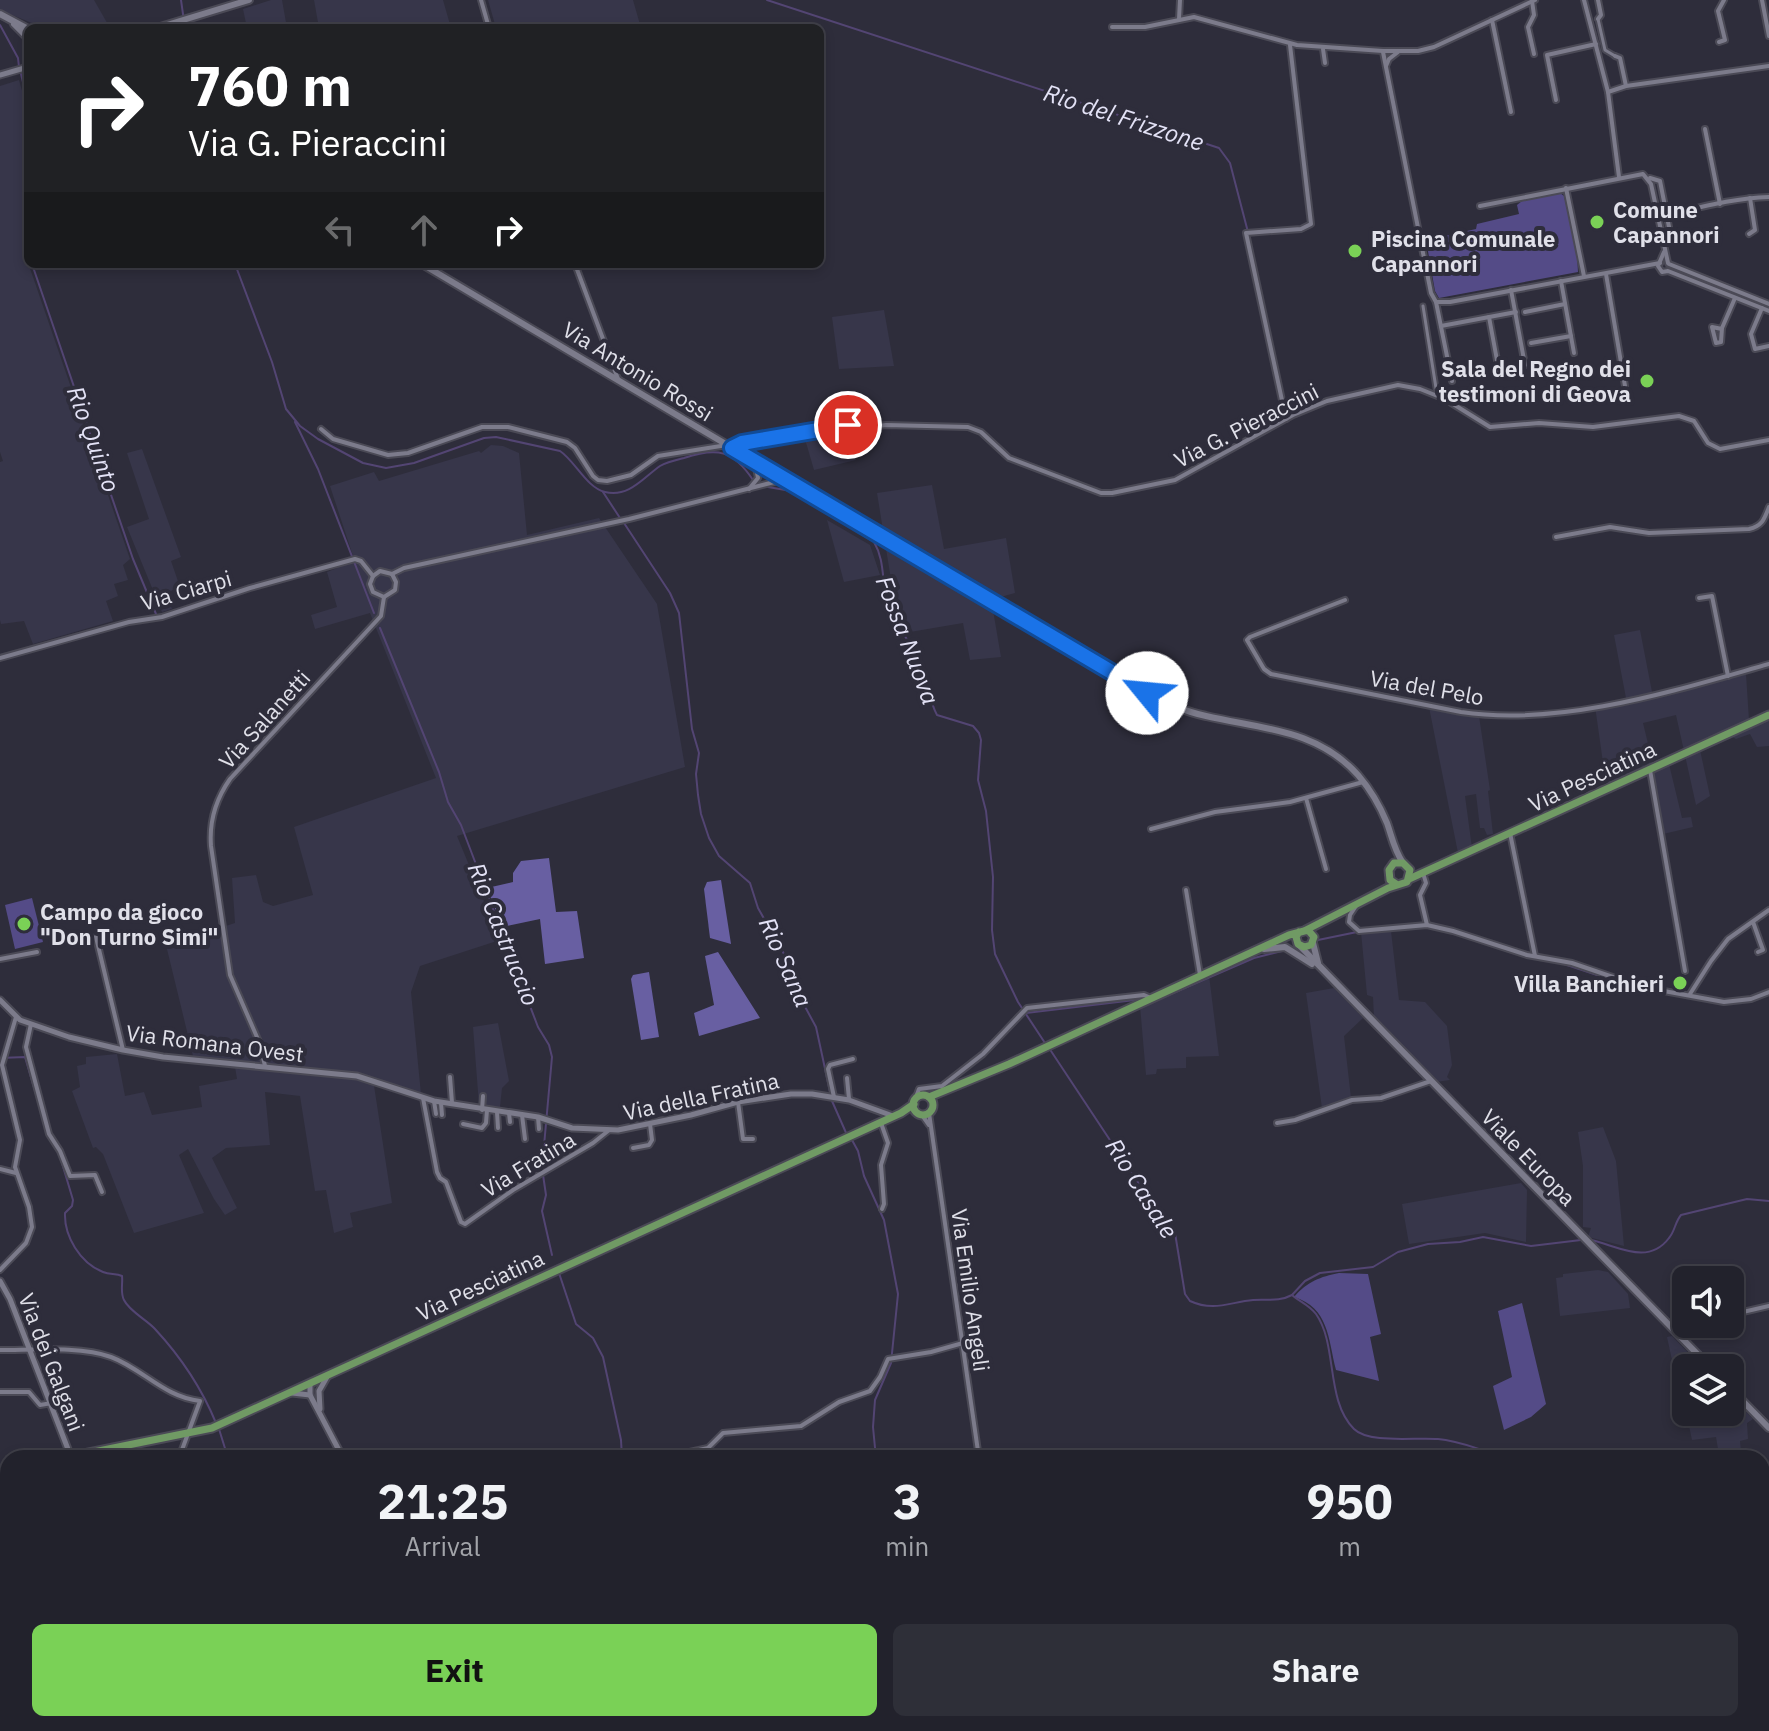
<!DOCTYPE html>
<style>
:root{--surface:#22222c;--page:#2e2f38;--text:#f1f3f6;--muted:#a2a4a9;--line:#3f3f48;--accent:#7ad156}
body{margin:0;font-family:"IBM Plex Sans",sans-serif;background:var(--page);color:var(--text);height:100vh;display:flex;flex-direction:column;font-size:30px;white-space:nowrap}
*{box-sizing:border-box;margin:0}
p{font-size:26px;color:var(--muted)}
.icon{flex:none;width:44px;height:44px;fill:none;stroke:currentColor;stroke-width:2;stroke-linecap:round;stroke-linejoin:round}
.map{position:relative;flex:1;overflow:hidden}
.drawer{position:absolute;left:0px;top:1450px;width:1770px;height:282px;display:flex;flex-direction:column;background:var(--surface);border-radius:24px 24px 0 0;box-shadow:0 4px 12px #0003,0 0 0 2px var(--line)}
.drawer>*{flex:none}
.top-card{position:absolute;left:24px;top:24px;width:800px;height:244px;border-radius:12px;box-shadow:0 4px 12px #0003,0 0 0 2px var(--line);background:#202124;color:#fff;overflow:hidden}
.buttons{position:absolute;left:1672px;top:1266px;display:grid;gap:16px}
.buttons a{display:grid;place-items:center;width:72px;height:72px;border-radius:12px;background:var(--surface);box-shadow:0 4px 12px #0003,0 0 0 2px var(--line);font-size:40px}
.pin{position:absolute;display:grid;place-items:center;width:68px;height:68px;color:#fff;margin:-34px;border:4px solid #fff;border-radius:50%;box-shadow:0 2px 8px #0007}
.me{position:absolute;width:88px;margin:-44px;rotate:298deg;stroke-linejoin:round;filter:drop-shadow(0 0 6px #0008)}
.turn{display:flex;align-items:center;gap:28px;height:168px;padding:0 32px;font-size:36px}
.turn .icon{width:104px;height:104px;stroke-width:2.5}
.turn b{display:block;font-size:56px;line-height:68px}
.lanes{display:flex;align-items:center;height:76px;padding:0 32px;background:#0003;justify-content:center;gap:40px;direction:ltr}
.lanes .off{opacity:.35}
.eta{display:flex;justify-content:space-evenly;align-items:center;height:136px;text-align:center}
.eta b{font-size:48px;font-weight:700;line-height:56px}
.action{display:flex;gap:16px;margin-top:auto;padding:16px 32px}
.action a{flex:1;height:92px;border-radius:12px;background:var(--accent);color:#111;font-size:32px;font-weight:700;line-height:92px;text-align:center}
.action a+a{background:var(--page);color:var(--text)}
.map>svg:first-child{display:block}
.built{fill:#37364a}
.green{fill:#544b87}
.forest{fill:#685fa2}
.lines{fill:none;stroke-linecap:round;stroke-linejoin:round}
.stream{stroke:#534573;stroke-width:2}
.pedestrian-casing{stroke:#4b4a56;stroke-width:7}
.minor-casing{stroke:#4b4a56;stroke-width:8}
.tertiary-casing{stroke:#4b4a56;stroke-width:9}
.secondary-casing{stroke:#4b4a56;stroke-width:10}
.primary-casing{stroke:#4b4a56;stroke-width:11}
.pedestrian{stroke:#7c7b8b;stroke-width:3}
.minor{stroke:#7c7b8b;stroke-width:4}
.tertiary{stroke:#7c7b8b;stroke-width:5}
.secondary{stroke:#7c7b8b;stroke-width:6}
.primary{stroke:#709a64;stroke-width:7}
.route-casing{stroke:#114b97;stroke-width:20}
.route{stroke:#1a73e8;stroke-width:14}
.poi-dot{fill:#7ad156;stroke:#2e2d3b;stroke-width:3}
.labels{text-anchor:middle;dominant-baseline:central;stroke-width:8;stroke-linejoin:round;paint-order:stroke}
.poi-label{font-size:22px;font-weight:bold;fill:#e0e0e9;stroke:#2e2d3b;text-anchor:start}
.street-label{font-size:22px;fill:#e0e0e9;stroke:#2e2d3b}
.water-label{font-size:24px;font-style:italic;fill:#e3e2f6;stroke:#2e2d3b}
</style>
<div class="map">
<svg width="1769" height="1731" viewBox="0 0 1769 1731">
<rect width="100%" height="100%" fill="#2e2d3b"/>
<g class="built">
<polygon points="0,0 94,0 110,28 44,28 0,10"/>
<polygon points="271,0 282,0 287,28 247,28 243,9"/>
<polygon points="314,0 443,0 451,28 319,28"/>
<polygon points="488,0 633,0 641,28 496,28"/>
<polygon points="19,80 28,112 28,242 23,248 130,559 123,565 128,580 114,584 118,596 106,601 113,621 33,644 24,621 1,624 0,620 0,462 3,461 0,452 0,86"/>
<polygon points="884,310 894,366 839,369 832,317"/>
<polygon points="848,431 856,460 814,470 805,439"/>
<polygon points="491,445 503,446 519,453 527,535 599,518 657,604 685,767 457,836 500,940 420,966 411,992 421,1094 373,1079 392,1203 350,1213 353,1227 334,1233 326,1190 315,1191 300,1096 265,1092 270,1145 226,1148 212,1158 237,1208 225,1215 214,1199 188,1149 179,1155 204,1213 134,1233 103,1154 96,1147 93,1148 72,1091 80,1087 77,1066 86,1064 86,1057 117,1054 125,1096 144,1092 152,1115 202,1107 199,1086 237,1079 234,1061 193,1056 166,945 235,923 232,878 256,875 263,902 273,906 313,895 294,827 436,778 370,613 315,629 311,615 337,607 327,572 337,568 335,562 353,556 330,486 374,472 379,481 479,451 481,453"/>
<polygon points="142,449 181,557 171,561 180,587 166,593 172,609 162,612 127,527 149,519 127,453"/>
<polygon points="932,485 944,549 1006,538 1015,593 997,598 993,610 1001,657 970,660 963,623 910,632 894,598 877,493"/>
<polygon points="827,520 870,545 880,575 844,582"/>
<polygon points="1640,630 1653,697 1746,674 1749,720 1769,712 1769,746 1757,747 1750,734 1736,739 1731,736 1700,750 1710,796 1696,805 1676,715 1643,723 1655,772 1669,764 1682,818 1691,817 1693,827 1659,835 1648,774 1607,791 1595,706 1626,698 1614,635"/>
<polygon points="1429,707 1479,716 1490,790 1488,791 1493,834 1487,835 1484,828 1480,828 1476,794 1465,796 1472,848 1458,853"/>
<polygon points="1391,931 1399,1000 1425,1002 1447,1026 1452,1065 1447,1077 1450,1080 1436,1082 1374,1018 1373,997 1367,995 1361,932"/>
<polygon points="1209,975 1219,1056 1186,1057 1186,1068 1157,1069 1156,1074 1146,1075 1140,1006"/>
<polygon points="1334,988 1363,1018 1344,1036 1351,1098 1322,1108 1306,993"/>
<polygon points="498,1023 509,1081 502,1088 500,1107 479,1105 473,1027"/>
<polygon points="1603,1127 1616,1161 1624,1246 1588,1237 1591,1228 1583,1227 1583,1166 1578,1132"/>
<polygon points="1521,1183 1527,1190 1526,1242 1485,1233 1409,1244 1402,1204"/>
<polygon points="1598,1270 1608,1272 1628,1294 1630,1308 1560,1316 1556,1278 1563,1277 1563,1274"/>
<polygon points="1672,1336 1703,1368 1686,1368 1686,1411 1681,1388 1678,1388 1667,1337"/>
<polygon points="1730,1396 1753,1419 1747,1423 1748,1439 1740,1441 1741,1452 1719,1455 1716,1437 1692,1440 1686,1412 1730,1412"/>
</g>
<g class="green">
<polygon points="1560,193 1564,196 1577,253 1578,272 1439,298 1435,291 1426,240 1476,229 1477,224 1519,214 1517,205 1522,201"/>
<polygon points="32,898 43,942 15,949 5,905"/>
<path d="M1339,1273l29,1 13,60 -11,3 9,44 -43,-11c-8,-32 -7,-62 -42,-73 14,-16 26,-20 45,-24z"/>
<polygon points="1522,1303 1546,1404 1531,1417 1504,1430 1493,1386 1512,1377 1498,1311"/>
</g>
<g class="forest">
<polygon points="549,858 556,912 577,911 584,958 545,964 540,919 502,927 487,888 513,882 513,873 521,861"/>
<polygon points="721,880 731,944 710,938 704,889 707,882"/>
<polygon points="718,952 760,1018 699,1036 694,1013 714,1005 705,956"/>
<polygon points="649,972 659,1037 641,1040 631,979 633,975"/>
</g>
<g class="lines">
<g class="stream">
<polyline points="181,0 185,28"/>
<polyline points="767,0 1219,148 1230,163 1249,236 1278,374"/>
<polyline points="0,25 18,58 19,67"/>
<polyline points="21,74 28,103"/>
<polyline points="28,246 28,252"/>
<polyline points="32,264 133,559 156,614"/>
<path d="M235,264l37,98 14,47 14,17 18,13 45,24 23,5 28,-5 70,-25 12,-1 64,14c15,10 27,37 45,41 24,6 39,-15 55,-26 7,-4 16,-6 24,-8 33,-11 49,-8 69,22"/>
<polyline points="295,422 318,469 374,613"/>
<path d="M768,487l23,4 83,51c10,17 8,35 12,54 6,24 23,44 34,66 8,17 8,37 17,53l36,11 6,7 2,7 -3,40 8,31 7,66 -1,53 3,24 23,48 27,41"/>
<polyline points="603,492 620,518"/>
<polyline points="624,523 670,593 679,613 692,729 699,753 696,774 698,795 701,814 709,838 719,856 750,883 758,908 788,961 796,990 816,1027 832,1101 847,1135"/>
<polyline points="380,628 439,772 448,802 461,825 538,1027 549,1045 552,1057 542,1168 546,1195 542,1211 552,1255"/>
<polyline points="1459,935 1527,957"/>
<polyline points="1318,940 1357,932"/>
<polyline points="1564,964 1624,984"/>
<polyline points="1150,1003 1254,958 1282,951"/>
<polyline points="1713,1003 1721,1003"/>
<polyline points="1728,1004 1749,1001"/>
<polyline points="1026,1013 1143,999"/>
<path d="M1049,1048l94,142 32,43 10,61 5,7c24,11 40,1 63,-1 14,-1 26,2 39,-5 8,7 17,10 24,19 22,31 9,86 38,115 15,15 62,8 84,10 27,2 50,16 77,19"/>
<polyline points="0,1058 25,1057 43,1118"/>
<path d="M46,1132l13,21 14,47 -1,6 -7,7c-1,23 15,50 38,59 7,3 13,1 19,4 1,7 -2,17 2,24 5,11 23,20 31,29 25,27 47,60 61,94"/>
<polyline points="852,1140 858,1151 864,1176 884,1220 898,1294 891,1363 875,1400 873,1427 876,1458"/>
<path d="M1591,1240c27,6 57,26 78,-2 6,-7 6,-16 12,-23l66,-16 22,2"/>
<polyline points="559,1273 576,1324 593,1338 603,1357 621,1440 622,1458"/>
<polyline points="1292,1295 1305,1281 1320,1273 1373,1267 1398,1252 1428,1244 1460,1242 1483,1237 1531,1246 1581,1240"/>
<polyline points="219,1429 228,1458"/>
<polyline points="1762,1514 1769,1514"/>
<polyline points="376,1724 388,1731"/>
<polyline points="875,1724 876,1731"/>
<polyline points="649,1731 652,1724"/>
</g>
<defs>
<g id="pedestrian">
<polyline points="1598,19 1605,50 1615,56"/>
<polyline points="1423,306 1436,388 1443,397"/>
</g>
<g id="minor">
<polyline points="481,0 489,28"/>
<polyline points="1584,0 1608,92 1619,177"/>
<polyline points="1598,0 1601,15 1598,19"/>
<polyline points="1762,0 1769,36"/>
<polyline points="1532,1 1534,15 1528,27 1534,54"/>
<polyline points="1179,19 1180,0"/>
<polyline points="1492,20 1511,112"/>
<polyline points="1112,27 1145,27 1194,17 1297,45 1383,51 1418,51 1434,47 1535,0"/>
<polyline points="1719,42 1725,40 1718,11 1724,0"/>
<polyline points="1323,49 1325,63"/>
<polyline points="1383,52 1431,293 1436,302 1452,381"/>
<polyline points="1615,56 1620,58 1626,86"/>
<polyline points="1386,66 1389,59 1398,52"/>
<polyline points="1608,92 1626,86 1769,66"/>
<polyline points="1556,100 1547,55 1596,44"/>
<polyline points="1705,129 1720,204"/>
<polyline points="1650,178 1660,181 1670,232 1661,236"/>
<polyline points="1566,188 1584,276"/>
<polyline points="1480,206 1643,174 1651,184 1668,263"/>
<path d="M1667,215c35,-8 67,-17 102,-18"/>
<polyline points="1749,234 1755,230 1750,198"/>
<polyline points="1664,252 1658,266 1662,272 1668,271 1769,311"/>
<polyline points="575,264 618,379"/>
<polyline points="1669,264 1769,304"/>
<polyline points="1606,274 1625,386"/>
<polyline points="1561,281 1574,353"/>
<polyline points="1511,290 1525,365"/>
<polyline points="1436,302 1450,302 1660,263"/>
<polyline points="1762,308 1751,334 1755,349 1769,346"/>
<polyline points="1525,312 1565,304"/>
<polyline points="1489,317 1499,371"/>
<polyline points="1441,326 1516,312"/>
<polyline points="1722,329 1712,327 1716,343 1721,342 1722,328 1735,298"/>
<polyline points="1531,343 1571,336"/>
<polyline points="1286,419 1246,233 1301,229 1311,224 1290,45"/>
<polyline points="321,429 333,439 388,455 408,453 482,427 508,427 567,442 575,448 593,476 598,480 607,481 631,475 658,456 727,445"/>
<polyline points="732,448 742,443 840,425 861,428 886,425 968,427 981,432 1009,458 1101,493 1112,493 1175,480 1293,415 1327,401 1398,385 1420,389 1445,399 1490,427 1539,423 1593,427 1679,416 1694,421 1708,443 1720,449 1769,440"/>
<polyline points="749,489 758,478 755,462"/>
<path d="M1556,537l54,-10 39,6 100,-4c13,-3 15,-9 20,-22"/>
<polyline points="392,574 404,568 629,519 786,479"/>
<polyline points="373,576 370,584 373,592 384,597 395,590 396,582 392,574"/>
<polyline points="373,576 380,571 392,574"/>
<polyline points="1699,598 1712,596 1728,676"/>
<path d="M1345,600l-95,37 -3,3 17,29 7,5 190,38c100,15 212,-21 308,-48"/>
<polyline points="0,658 129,622 162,617 250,588 355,559 361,561 373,576"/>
<polyline points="1650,770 1685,971"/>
<polyline points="1306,798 1326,869"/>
<polyline points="1151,829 1215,812 1290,802 1363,782"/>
<polyline points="1510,833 1535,956"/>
<polyline points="1423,873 1426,883 1420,895 1427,925"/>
<polyline points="1186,890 1200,975"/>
<polyline points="1356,906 1350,915 1349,922 1359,931 1427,925 1453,931 1527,955 1572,963 1642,987 1724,1002 1751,999 1769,992"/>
<polyline points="1753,922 1763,950 1758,952"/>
<polyline points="96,937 123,1050"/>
<polyline points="0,959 37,952"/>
<polyline points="1690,994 1711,961 1728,939 1769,910"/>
<polyline points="31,1024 26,1047 49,1134 60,1151 70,1176 95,1175 102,1192"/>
<path d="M265,1066l-5,-22 -30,-69 -19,-129c-2,-25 5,-47 19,-67l151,-163 3,-19"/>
<polyline points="450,1077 452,1103"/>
<polyline points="847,1078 849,1099"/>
<polyline points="834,1097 828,1069 830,1065 853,1059"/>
<polyline points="423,1098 437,1172 440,1178 446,1182 461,1222 465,1224 513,1190 593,1143 608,1131"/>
<polyline points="915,1100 919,1089 942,1086 983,1054 1027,1008 1144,995 1151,998"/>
<polyline points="434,1101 436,1114"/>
<polyline points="738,1102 743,1139 753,1139"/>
<polyline points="441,1103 442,1115"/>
<polyline points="482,1110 483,1096"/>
<polyline points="497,1112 498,1128"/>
<polyline points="509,1113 510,1122"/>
<polyline points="929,1113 979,1458"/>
<polyline points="522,1115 525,1139"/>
<polyline points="922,1115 929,1125"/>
<polyline points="538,1117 539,1129"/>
<polyline points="881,1123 888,1143 881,1165 884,1204 882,1209"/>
<polyline points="1277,1123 1295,1120 1352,1100 1381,1098 1431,1081"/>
<polyline points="463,1124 482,1128 486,1123 487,1110"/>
<polyline points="633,1148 649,1145 652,1140 650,1124"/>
<polyline points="0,1169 16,1173"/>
<polyline points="0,1270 26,1243 32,1227 29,1207 15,1167 20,1140 2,1065 16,1017"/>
<polyline points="1730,1315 1769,1306"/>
<polyline points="1673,1329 1693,1324"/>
<path d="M0,1350c33,0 81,-4 111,7 32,12 53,40 89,44l-21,57"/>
<polyline points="0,1392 29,1392 40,1405 52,1403"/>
<polyline points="329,1458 341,1453"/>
<polyline points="470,1458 478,1455 499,1458"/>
<polyline points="534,1458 550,1455 565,1458"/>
<polyline points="662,1458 708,1448 723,1433 801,1426 839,1402 870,1391 880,1377 888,1359 931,1352 963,1343"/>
<polyline points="0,1637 8,1633"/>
<polyline points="109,1724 110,1731"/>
<polyline points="619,1724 622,1731"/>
<polyline points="1018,1724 1019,1731"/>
<polyline points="921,1731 945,1725 949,1731"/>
</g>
<g id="tertiary">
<polyline points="0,75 28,67"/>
<polyline points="0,1000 20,1020 69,1037 123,1050 163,1057 357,1076 434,1101 538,1117 572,1128 618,1130 691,1115 738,1102 791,1094 812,1094 849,1100 893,1116"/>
<polyline points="0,1281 10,1299 71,1457"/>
<polyline points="310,1383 310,1395 343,1458"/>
<polyline points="292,1393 310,1395"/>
<polyline points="320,1409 319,1391 327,1377"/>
<polyline points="469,1724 473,1731"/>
</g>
<g id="secondary">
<polyline points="0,14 28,29"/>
<polyline points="14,24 28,38"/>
<polyline points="157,28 249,0"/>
<path d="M422,264l715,424c23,11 44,23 69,28 56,13 111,13 152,59 12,14 22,31 29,48 5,14 7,27 16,40"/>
<polyline points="1313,943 1318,963"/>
<polyline points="1298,944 1711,1368"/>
<polyline points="1264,949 1285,947 1312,964"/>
<polyline points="1730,1388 1769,1428"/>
</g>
<g id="primary">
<polyline points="1409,879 1769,715"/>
<polyline points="1306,930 1388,888 1407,882 1410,870 1403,863 1394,863 1389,870 1390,880 1396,884"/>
<circle cx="923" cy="1105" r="10"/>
<polyline points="929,1097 1009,1064 1289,935 1308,930 1314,937 1311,945 1304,947 1298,944 1296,937 1299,932"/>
<polyline points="64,1458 212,1428 901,1113 914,1104"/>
<polyline points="0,1471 8,1470"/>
</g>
</defs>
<use href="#pedestrian" class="pedestrian-casing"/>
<use href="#minor" class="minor-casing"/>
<use href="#tertiary" class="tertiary-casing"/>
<use href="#secondary" class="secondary-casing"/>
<use href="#primary" class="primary-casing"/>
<use href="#pedestrian" class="pedestrian"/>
<use href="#minor" class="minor"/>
<use href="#tertiary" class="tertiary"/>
<use href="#secondary" class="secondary"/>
<use href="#primary" class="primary"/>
</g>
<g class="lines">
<defs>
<polyline id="route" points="848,425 742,443 732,448 1147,693"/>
</defs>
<use href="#route" class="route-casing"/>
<use href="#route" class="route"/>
</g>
<g class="poi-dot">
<circle cx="1597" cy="222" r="8"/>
<circle cx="1355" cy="251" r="8"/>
<circle cx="1647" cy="381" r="8"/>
<circle cx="24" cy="924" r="8"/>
<circle cx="1680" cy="983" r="8"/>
</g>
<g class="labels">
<g class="poi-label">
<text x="1613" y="209">Comune<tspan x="1613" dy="25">Capannori</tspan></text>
<text x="1371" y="238">Piscina Comunale<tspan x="1371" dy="25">Capannori</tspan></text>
<text x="1631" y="368" text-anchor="end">Sala del Regno dei<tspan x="1631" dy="25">testimoni di Geova</tspan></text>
<text x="40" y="911">Campo da gioco<tspan x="40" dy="25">"Don Turno Simi"</tspan></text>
<text x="1664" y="983" text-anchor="end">Villa Banchieri</text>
</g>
<g class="street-label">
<text transform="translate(638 371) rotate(31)">Via Antonio Rossi</text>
<text transform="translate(1246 425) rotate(-27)">Via G. Pieraccini</text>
<text transform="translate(186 590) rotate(-16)">Via Ciarpi</text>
<text transform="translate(1427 687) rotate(10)">Via del Pelo</text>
<text transform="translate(264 719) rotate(-48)">Via Salanetti</text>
<text transform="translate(1592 776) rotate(-25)">Via Pesciatina</text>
<text transform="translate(215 1043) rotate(7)">Via Romana Ovest</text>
<text transform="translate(701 1096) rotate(-12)">Via della Fratina</text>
<text transform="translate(1529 1157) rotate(46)">Viale Europa</text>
<text transform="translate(528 1164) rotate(-31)">Via Fratina</text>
<text transform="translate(480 1285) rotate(-25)">Via Pesciatina</text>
<text transform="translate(971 1290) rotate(82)">Via Emilio Angeli</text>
<text transform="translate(52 1362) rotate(69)">Via dei Galgani</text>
</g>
<g class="water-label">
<text transform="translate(1124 117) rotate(18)">Rio del Frizzone</text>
<text transform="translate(94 439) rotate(70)">Rio Quinto</text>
<text transform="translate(908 640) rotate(69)">Fossa Nuova</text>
<text transform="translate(504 934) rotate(68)">Rio Castruccio</text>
<text transform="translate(786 962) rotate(66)">Rio Sana</text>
<text transform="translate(1142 1188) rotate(58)">Rio Casale</text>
</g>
</g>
</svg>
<div class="buttons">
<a><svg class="icon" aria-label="sound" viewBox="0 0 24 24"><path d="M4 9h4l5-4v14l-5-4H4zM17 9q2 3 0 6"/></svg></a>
<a><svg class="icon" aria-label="layers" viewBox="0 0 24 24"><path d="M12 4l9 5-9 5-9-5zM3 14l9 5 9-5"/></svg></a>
</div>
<div class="pin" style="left:848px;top:425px;background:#d93025"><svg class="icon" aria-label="arrive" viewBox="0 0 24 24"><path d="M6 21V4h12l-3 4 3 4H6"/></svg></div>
<svg class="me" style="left:1147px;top:693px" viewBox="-20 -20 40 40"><circle r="19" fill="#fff"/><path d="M0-13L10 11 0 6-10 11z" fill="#1a73e8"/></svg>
<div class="top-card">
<div class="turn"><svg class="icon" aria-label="right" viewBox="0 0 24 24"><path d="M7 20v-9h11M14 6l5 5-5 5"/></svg><div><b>760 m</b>Via G. Pieraccini</div></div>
<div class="lanes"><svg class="icon off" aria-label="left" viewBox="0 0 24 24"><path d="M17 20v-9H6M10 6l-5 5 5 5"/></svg><svg class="icon off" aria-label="ahead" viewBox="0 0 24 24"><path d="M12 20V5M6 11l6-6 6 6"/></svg><svg class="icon" aria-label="right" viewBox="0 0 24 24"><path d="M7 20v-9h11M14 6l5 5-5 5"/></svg></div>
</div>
<section class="drawer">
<div class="eta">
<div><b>21:25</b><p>Arrival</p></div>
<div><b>3</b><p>min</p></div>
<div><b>950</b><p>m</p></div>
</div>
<div class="action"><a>Exit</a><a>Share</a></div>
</section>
</div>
